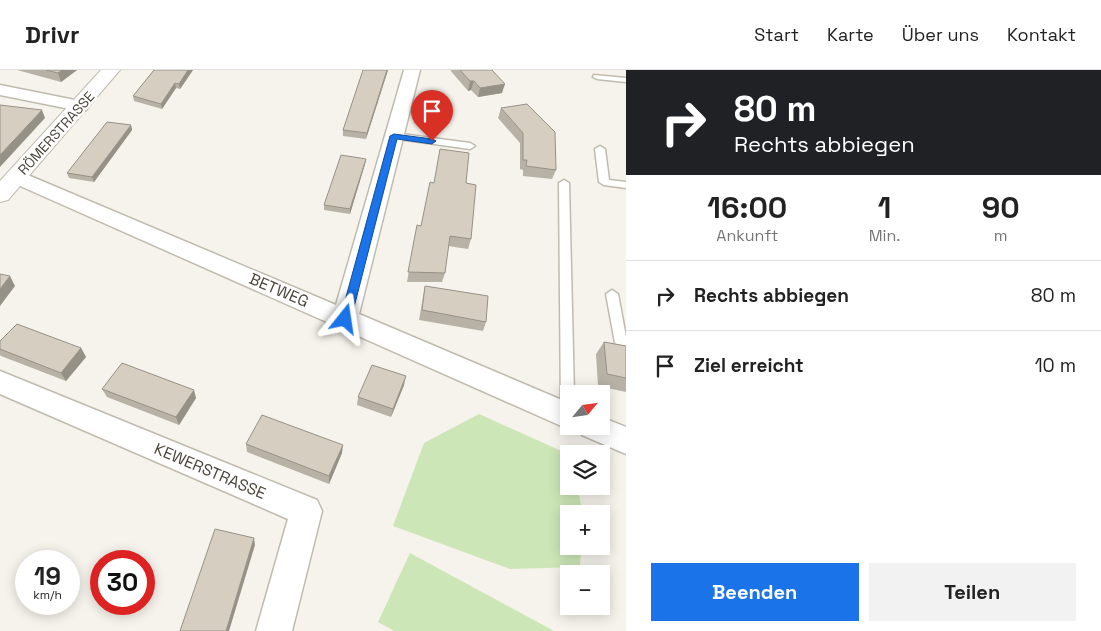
<!DOCTYPE html>
<html lang="de">
<meta charset="utf-8">
<style>
:root{--surface:#fff;--page:#f2f2f2;--text:#222;--muted:#767676;--line:#e0e0e0;--accent:#1a73e8}
body{margin:0;font-family:"Space Grotesk",sans-serif;background:var(--page);color:var(--text);height:100vh;display:flex;flex-direction:column;font-size:19px;white-space:nowrap}
*{box-sizing:border-box;margin:0}
p{font-size:16px;color:var(--muted)}
.icon{flex:none;width:28px;height:28px;fill:none;stroke:currentColor;stroke-width:2;stroke-linecap:round;stroke-linejoin:round}
.map{position:relative;flex:1;overflow:hidden}
.drawer{display:flex;flex-direction:column;background:var(--surface);width:475px}
.drawer>*{flex:none}
.hud{background:#202124;color:#fff;overflow:hidden}
.needle{width:32px;rotate:61deg}
.fabs{position:absolute;left:560px;top:315px;display:grid;gap:10px}
.fabs a{display:grid;place-items:center;width:50px;height:50px;border-radius:0px;background:var(--surface);box-shadow:0 2px 12px #0003;font-size:25px}
.speed{position:absolute;left:15px;top:480px;display:flex;gap:10px;font-size:25px;font-weight:700;text-align:center}
.speed>*{display:grid;place-content:center;width:65px;height:65px;border-radius:50%;background:var(--surface);box-shadow:0 2px 12px #0003;line-height:1}
.speed small{font-size:12px;font-weight:400}
.speed .limit{border:8px solid #d22;background:#fff;color:#111}
.pin{position:absolute;display:grid;place-items:center;width:42px;height:42px;color:#fff;margin:-51px -21px;border-radius:50% 50% 50% 0;rotate:-45deg;box-shadow:0 0 5px #0007}
.pin .icon{rotate:45deg}
.me{position:absolute;width:55px;margin:-28px;rotate:15deg;stroke-linejoin:round;filter:drop-shadow(0 0 4px #0008)}
.turn{display:flex;align-items:center;gap:18px;height:105px;padding:0 25px;font-size:22px}
.turn .icon{width:65px;height:65px;stroke-width:2.5}
.turn b{display:block;font-size:35px;line-height:42px}
.eta{display:flex;justify-content:space-evenly;align-items:center;height:85px;text-align:center}
.eta b{font-size:30px;font-weight:700;line-height:35px}
.cta{display:flex;gap:10px;margin-top:auto;padding:10px 25px}
.cta a{flex:1;height:58px;border-radius:0px;background:var(--accent);color:#fff;font-size:20px;font-weight:700;line-height:58px;text-align:center}
.cta a+a{background:var(--page);color:var(--text)}
ul{padding:0;list-style:none}
li{display:flex;align-items:center;gap:15px;height:70px;padding:0 25px;border-top:1px solid var(--line)}
li div{flex:1}
li b{display:block;font-size:19px}
li em{font-style:normal}
header{display:flex;align-items:center;gap:30px;box-sizing:border-box;height:70px;padding:0 25px;background:var(--surface);border-bottom:1px solid var(--line)}
header strong{font-size:24px}
nav{display:flex;gap:28px;margin-inline-start:auto;font-size:18px}
main{display:flex;flex:1;min-height:0}
.map>svg:first-child{display:block}
.green{fill:#cde6b7}
.lines{fill:none;stroke-linecap:round;stroke-linejoin:round}
.service-casing{stroke:#c0bbae;stroke-width:3}
.minor-casing{stroke:#c0bbae;stroke-width:3}
.tertiary-casing{stroke:#c0bbae;stroke-width:2}
.service{fill:#fff;fill-rule:evenodd}
.minor{fill:#fff;fill-rule:evenodd}
.tertiary{fill:#fff;fill-rule:evenodd}
.wall{fill:#b8b2a6}
.shaded-wall{fill:#969187}
.building{fill:#d6cfc1;stroke:#969187}
.route{fill:#1a73e8;stroke:#114b97}
.labels{text-anchor:middle;dominant-baseline:central;stroke-width:5;stroke-linejoin:round;paint-order:stroke}
.far-street-label{font-size:14px;fill:#494439;stroke:#fff}
.street-label{font-size:16px;fill:#494439;stroke:#fff}
</style>
<header>
<strong>Drivr</strong>
<nav><a>Start</a><a>Karte</a><a>Über uns</a><a>Kontakt</a></nav>
</header>
<main>
<div class="map">
<svg width="626" height="561" viewBox="0 0 626 561">
<rect width="100%" height="100%" fill="#f5f3eb"/>
<g class="green">
<polygon points="479,344 568,384 569,416 577,416 583,444 569,444 569,476 581,476 580,497 510,499 393,456 424,373"/>
<polygon points="410,483 554,561 394,561 378,552"/>
</g>
<g class="lines">
<defs>
<g id="service">
<polygon points="594,5 626,8 626,12 597,9 593,7"/>
<polygon points="394,63 470,73 475,76 470,79 391,68 389,66"/>
<polygon points="600,76 605,79 609,110 626,112 626,118 604,115 599,112 595,79"/>
<polygon points="564,110 569,113 574,324 569,324 568,352 563,350 561,346 559,113"/>
<polygon points="612,220 618,224 626,267 626,279 617,276 615,273 606,224"/>
</g>
<g id="minor">
<polygon points="404,0 420,0 359,244 569,333 569,356 575,356 569,358 559,355 9,111 6,107 9,103 16,101 23,103 336,235"/>
<polygon points="0,15 80,31 86,32 89,36 86,40 80,41 0,25"/>
<polygon points="0,301 317,430 322,441 292,561 256,561 288,449 0,324"/>
<polygon points="601,347 626,357 626,384 582,365 578,356 601,356"/>
</g>
<polygon id="tertiary" points="101,0 120,0 8,130 0,132 0,111"/>
</defs>
<use href="#service" class="service-casing"/>
<use href="#minor" class="minor-casing"/>
<use href="#tertiary" class="tertiary-casing"/>
<use href="#service" class="service"/>
<use href="#minor" class="minor"/>
<use href="#tertiary" class="tertiary"/>
</g>
<g class="wall">
<polygon points="17,0 77,0 61,12"/>
<polygon points="154,0 193,0 180,19 176,18 162,39 134,31 133,26"/>
<polygon points="388,0 366,69 343,66 343,60"/>
<polygon points="450,0 492,0 502,23 478,27 471,20 468,21"/>
<polygon points="501,38 556,100 552,109 523,106 523,100 520,99 520,73 498,48"/>
<polygon points="131,55 132,60 94,112 69,108 67,103"/>
<polygon points="366,89 365,94 350,144 324,140 324,135"/>
<polygon points="434,113 466,113 471,169 468,179 448,176 445,203 442,212 407,212 417,155 421,156"/>
<polygon points="425,216 486,252 483,261 419,250"/>
<polygon points="0,271 81,278 86,287 66,311 1,286 0,285"/>
<polygon points="604,272 626,276 626,322 598,316 596,284"/>
<polygon points="404,315 391,347 357,335 358,327"/>
<polygon points="102,319 196,328 179,355 107,327"/>
<polygon points="246,374 342,383 329,414 247,382"/>
</g>
<g class="shaded-wall">
<polygon points="62,0 77,0 61,12 58,3"/>
<polygon points="188,0 193,0 180,19 179,14"/>
<polygon points="387,0 388,0 366,69 367,63"/>
<polygon points="470,11 474,11 471,20 468,21"/>
<polygon points="175,13 176,18 162,39 161,34"/>
<polygon points="505,14 502,23 478,27 480,18"/>
<polygon points="42,40 45,48 0,97 0,85"/>
<polygon points="131,55 132,60 94,112 92,107"/>
<polygon points="366,89 365,94 350,144 350,139"/>
<polygon points="10,206 15,216 0,236 0,219"/>
<polygon points="81,278 86,287 66,311 61,303"/>
<polygon points="406,306 404,315 391,347 393,339"/>
<polygon points="194,320 196,328 179,355 176,347"/>
<polygon points="343,375 342,383 329,414 329,406"/>
<polygon points="254,468 255,475 229,561 226,561"/>
</g>
<g class="building">
<polygon points="46,0 62,0 58,3"/>
<polygon points="154,0 188,0 179,14 175,13 161,34 133,26"/>
<polygon points="363,0 387,0 367,63 343,60"/>
<polygon points="460,0 492,0 505,14 480,18 474,11 470,11"/>
<polygon points="527,34 555,62 556,100 526,96 527,90 523,90 523,63 501,38"/>
<polygon points="0,35 42,40 0,85"/>
<polygon points="107,52 131,55 92,107 67,103"/>
<polygon points="440,79 469,83 466,113 476,115 471,169 450,166 445,203 408,202 417,155 421,156 430,112 434,113"/>
<polygon points="341,85 366,89 350,139 324,135"/>
<polygon points="0,204 10,206 0,219"/>
<polygon points="425,216 488,226 486,252 422,240"/>
<polygon points="17,254 81,278 61,303 0,279 0,271"/>
<polygon points="604,272 626,276 626,308 607,304"/>
<polygon points="122,293 194,320 176,347 102,319"/>
<polygon points="372,295 406,306 393,339 358,327"/>
<polygon points="262,345 343,375 329,406 246,374"/>
<polygon points="215,459 254,468 226,561 180,561"/>
</g>
<polygon class="route" points="394,64 432,69 436,71 432,74 397,69 351,249 345,253 340,249 390,66"/>
<g class="labels">
<g class="far-street-label">
<text transform="translate(56 63) rotate(-48)">RÖMERSTRASSE</text>
</g>
<g class="street-label">
<text transform="translate(279 220) rotate(23)">BETWEG</text>
<text transform="translate(210 401) rotate(23)">KEWERSTRASSE</text>
</g>
</g>
</svg>
<div class="fabs">
<a><svg class="needle" viewBox="-14 -14 28 28"><path d="M0-13l5 13h-10z" fill="#e53935"/><path d="M0 13l5-13h-10z" fill="#767676"/></svg></a>
<a><svg class="icon" aria-label="layers" viewBox="0 0 24 24"><path d="M12 4l9 5-9 5-9-5zM3 14l9 5 9-5"/></svg></a>
<a>+</a>
<a>−</a>
</div>
<div class="speed"><div>19<small>km/h</small></div><div class="limit">30</div></div>
<div class="pin" style="left:432px;top:71px;background:#d93025"><svg class="icon" aria-label="arrive" viewBox="0 0 24 24"><path d="M6 21V4h12l-3 4 3 4H6"/></svg></div>
<svg class="me" style="left:345px;top:249px" viewBox="-20 -20 40 40"><path d="M0-17L14 15 0 8-14 15z" fill="#1a73e8" stroke="#fff" stroke-width="4"/></svg>
</div>
<section class="drawer">
<div class="hud">
<div class="turn"><svg class="icon" aria-label="right" viewBox="0 0 24 24"><path d="M7 20v-9h11M14 6l5 5-5 5"/></svg><div><b>80 m</b>Rechts abbiegen</div></div>
</div>
<div class="eta">
<div><b>16:00</b><p>Ankunft</p></div>
<div><b>1</b><p>Min.</p></div>
<div><b>90</b><p>m</p></div>
</div>
<ul>
<li><svg class="icon" aria-label="right" viewBox="0 0 24 24"><path d="M7 20v-9h11M14 6l5 5-5 5"/></svg><div><b>Rechts abbiegen</b></div><em>80 m</em></li>
<li><svg class="icon" aria-label="arrive" viewBox="0 0 24 24"><path d="M6 21V4h12l-3 4 3 4H6"/></svg><div><b>Ziel erreicht</b></div><em>10 m</em></li>
</ul>
<div class="cta"><a>Beenden</a><a>Teilen</a></div>
</section>
</main>
